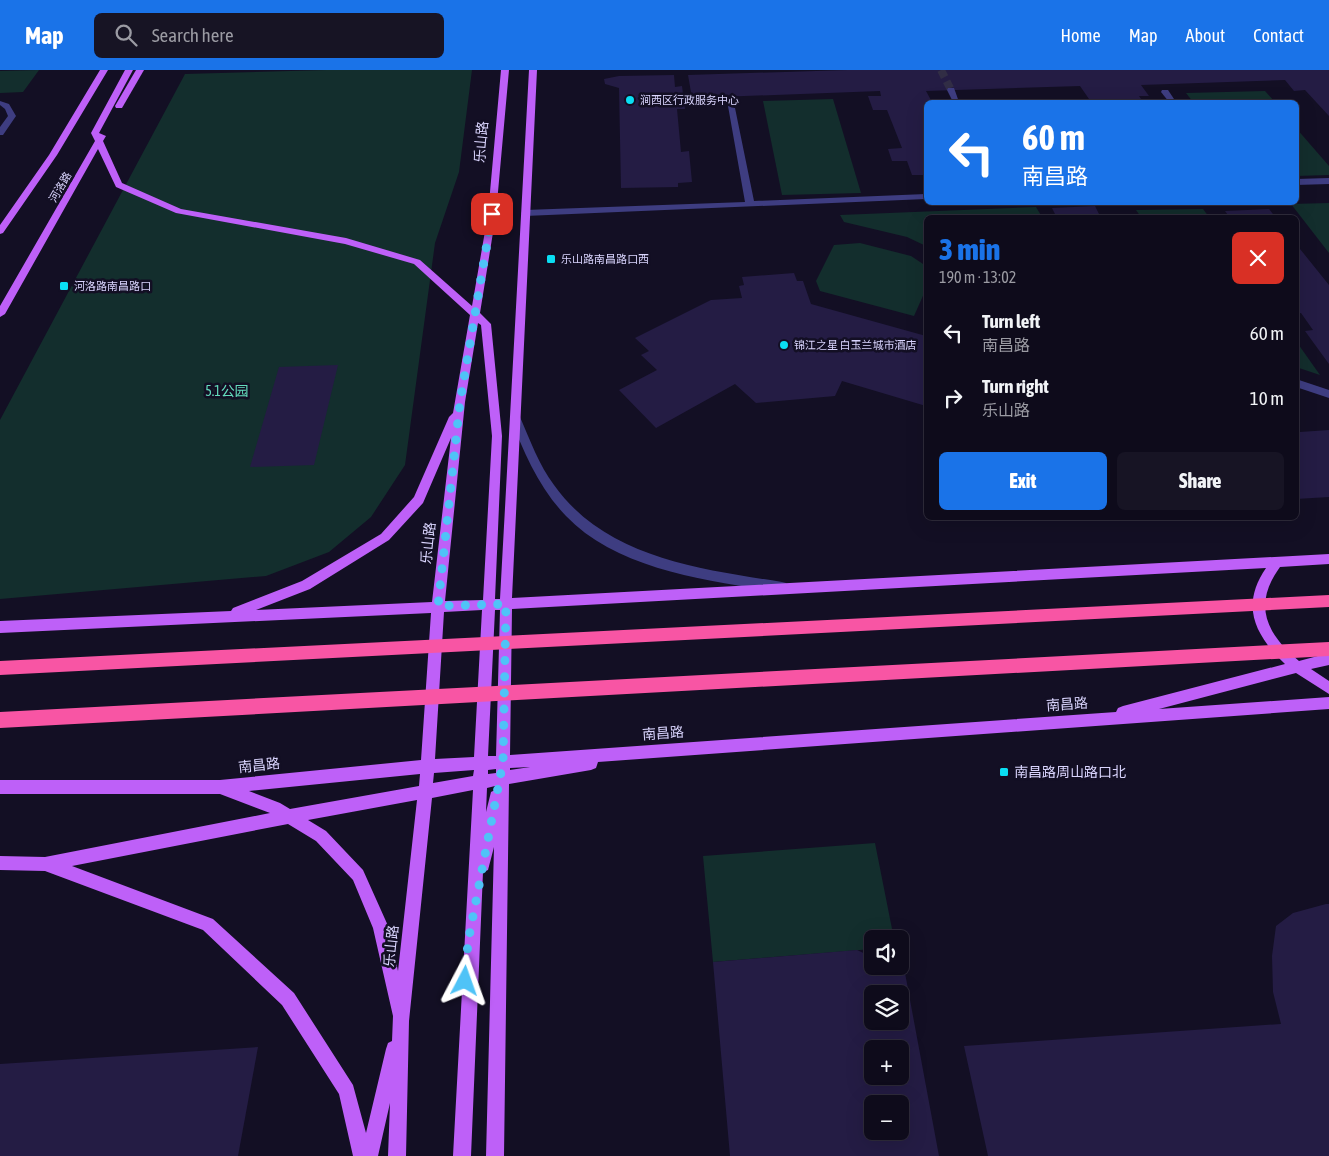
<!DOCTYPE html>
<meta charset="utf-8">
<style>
:root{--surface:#0e0b1b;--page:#171424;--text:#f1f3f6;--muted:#9b9ba3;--line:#2e2b3a;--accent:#1a73e8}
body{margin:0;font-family:"Asap Condensed","Noto Sans SC",sans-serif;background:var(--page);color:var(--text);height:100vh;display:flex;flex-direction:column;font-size:19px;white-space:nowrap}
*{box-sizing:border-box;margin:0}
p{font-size:16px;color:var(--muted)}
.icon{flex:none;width:28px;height:28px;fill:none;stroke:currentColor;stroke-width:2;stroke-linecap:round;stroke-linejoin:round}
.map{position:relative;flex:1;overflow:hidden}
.drawer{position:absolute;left:924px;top:145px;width:375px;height:305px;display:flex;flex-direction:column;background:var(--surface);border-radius:8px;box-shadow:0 5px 20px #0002,0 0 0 1px var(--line)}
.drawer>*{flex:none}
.top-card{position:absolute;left:924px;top:30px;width:375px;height:105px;border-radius:8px;box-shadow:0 5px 20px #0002,0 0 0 1px var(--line);background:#1a73e8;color:#fff;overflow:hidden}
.fabs{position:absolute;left:864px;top:860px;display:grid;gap:10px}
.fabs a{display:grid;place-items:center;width:45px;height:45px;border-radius:8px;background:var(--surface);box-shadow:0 5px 20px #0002,0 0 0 1px var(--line);font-size:25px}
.pin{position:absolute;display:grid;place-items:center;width:42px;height:42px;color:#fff;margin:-21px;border-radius:10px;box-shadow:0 2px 8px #0006}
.me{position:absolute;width:55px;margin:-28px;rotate:4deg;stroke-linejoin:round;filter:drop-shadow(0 0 4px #0008)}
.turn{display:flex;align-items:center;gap:18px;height:105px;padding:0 15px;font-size:22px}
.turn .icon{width:65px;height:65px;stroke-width:2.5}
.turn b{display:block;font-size:35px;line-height:42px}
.round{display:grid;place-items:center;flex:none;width:52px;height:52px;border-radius:8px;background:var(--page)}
.headline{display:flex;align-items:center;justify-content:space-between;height:85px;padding:0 15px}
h1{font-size:30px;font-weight:800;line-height:38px;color:var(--accent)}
.action{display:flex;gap:10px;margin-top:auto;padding:10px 15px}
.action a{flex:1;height:58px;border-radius:8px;background:var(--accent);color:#fff;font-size:20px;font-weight:800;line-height:58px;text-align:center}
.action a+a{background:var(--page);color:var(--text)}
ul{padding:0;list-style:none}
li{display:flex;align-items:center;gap:15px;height:65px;padding:0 15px}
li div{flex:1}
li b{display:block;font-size:19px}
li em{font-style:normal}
header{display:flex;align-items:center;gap:30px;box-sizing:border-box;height:70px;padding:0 25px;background:var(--accent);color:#fff}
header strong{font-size:24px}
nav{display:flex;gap:28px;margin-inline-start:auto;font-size:18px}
.search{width:350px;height:45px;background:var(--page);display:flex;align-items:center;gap:12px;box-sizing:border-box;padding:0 18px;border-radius:8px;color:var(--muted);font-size:19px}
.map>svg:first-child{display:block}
.green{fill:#132e2d}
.building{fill:#241c44;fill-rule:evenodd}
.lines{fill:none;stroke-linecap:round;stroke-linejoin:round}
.minor-tunnel{stroke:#312d45;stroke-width:8;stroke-dasharray:8 4.5;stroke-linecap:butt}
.minor{fill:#3e3d81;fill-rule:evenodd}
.major{fill:#be60f8;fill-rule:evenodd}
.highway{fill:#f855a4;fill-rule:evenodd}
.route{stroke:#4fc3f7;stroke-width:9;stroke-dasharray:0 16.2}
.poi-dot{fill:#0adef3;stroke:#130f24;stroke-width:2}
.labels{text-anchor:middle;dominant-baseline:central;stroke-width:5;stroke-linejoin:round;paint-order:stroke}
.far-poi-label{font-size:11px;fill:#d9d4fd;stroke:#130f24;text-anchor:start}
.far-street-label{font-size:11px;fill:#d9d4fd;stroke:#130f24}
.street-label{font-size:14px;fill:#d9d4fd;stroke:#130f24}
.park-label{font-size:14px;fill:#63dbbc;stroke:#130f24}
.poi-label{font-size:14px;fill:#d9d4fd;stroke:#130f24;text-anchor:start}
</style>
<header>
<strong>Map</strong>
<div class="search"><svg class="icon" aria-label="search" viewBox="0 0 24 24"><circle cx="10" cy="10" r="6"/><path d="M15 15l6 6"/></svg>Search here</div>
<nav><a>Home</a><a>Map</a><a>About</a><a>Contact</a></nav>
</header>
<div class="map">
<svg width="1329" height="1086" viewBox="0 0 1329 1086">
<rect width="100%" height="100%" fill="#130f24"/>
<g class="green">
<polygon points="39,0 23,22 0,23 0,1"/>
<polygon points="326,0 472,0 459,102 435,173 405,395 371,447 329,482 266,506 0,529 0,350 185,4"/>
<polygon points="1265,21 1275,32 1193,32 1186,23"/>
<polygon points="833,29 861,123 782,125 763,31"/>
<polygon points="1296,58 1329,96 1329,105 1296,106"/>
<polygon points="1329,133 1329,183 1291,134"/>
<polygon points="1036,137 1042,147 926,148 926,176 907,167 844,152 840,145"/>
<polygon points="1203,139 1209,147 1141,147 1136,140"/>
<polygon points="860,173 911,186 926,196 926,219 914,246 820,221 816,211 834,175"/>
<polygon points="1296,271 1320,305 1296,297"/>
<polygon points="875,773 894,869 872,869 872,879 713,892 703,786"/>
</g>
<g class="building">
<polygon points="847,0 1329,0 1329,46 1305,20 1294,21 1285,10 1141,15 1149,26 1139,26 1143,32 1102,32 1100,29 1089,29 1080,16 926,21 932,32 926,32 926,105 912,105 907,91 892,91 888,79 902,78 887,40 873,40 868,26 881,26 880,21 692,28 688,5"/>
<polygon points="674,5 675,17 682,16 685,39 677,39 681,82 689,81 692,112 678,113 678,117 621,118 619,18 605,14 604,9 619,6"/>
<polygon points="1095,136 1101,148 1051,148 1056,146 1052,138"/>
<polygon points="1269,139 1276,148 1230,148 1225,141"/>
<polygon points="1296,174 1329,215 1329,294 1305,261 1313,260 1301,243 1296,244"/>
<polygon points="794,203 797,211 803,211 811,234 926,266 926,336 842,311 835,326 756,333 735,314 656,358 619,320 657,300 641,285 649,281 635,268 711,230 742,228 739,216 744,215 742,207"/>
<polygon points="338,295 314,395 250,397 279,297"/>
<polygon points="1296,357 1300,362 1329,360 1329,427 1296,429"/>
<polygon points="1326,834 1329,834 1329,1086 988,1086 964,976 1281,954 1273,922 1272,886 1276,856 1293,843"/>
<path d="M857,880l15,7v9h19l14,7 34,183h-209l-17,-194zM872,924h28v27h-28zM872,979h28v27h-28zM872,1034h28v27h-28z"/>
<polygon points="258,977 238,1086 0,1086 0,994"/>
</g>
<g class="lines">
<polyline class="minor-tunnel" points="941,0 951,20"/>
<g class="minor">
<polygon points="948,18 954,18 959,32 953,32 947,20"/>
<polygon points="1162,20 1168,20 1176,32 1169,32 1161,22"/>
<polygon points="0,31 9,34 16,46 3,65 0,65 0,57 8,46 5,39 0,35"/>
<polygon points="728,36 735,38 754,131 926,124 926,129 525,146 521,143 525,140 745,132"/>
<polygon points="1329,108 1329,114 1296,115 1296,109"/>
<polygon points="1296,309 1329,320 1329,328 1296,317"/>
<path d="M515,343l5,4c10,23 19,48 34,68 52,73 146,84 228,97l4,1 2,4 -2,4 -4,1c-70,-10 -165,-22 -216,-76 -27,-28 -42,-63 -56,-99z"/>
</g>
<g class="major">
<polygon points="100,0 108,0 57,85 3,163 0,164 0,155 49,85"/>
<path d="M125,0h8l-34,63 7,3 -3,5 19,42 59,26 165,29 74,22 52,46 16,-92 13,-144h8l-13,144 -16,99 11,11 11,112 -7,163h5l29,-529h8l-25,528 817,-44v10l-49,3c-27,37 -15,66 19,94l30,-8v12l-18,4 18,12v13l-33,-21 -137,36 170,-12v12l-731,53 -2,6 -5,2 -82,14 -5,372h-18l8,-309 -6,23 -5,2 -12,284h-18l20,-366 -41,8 -23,223 -3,135h-18l2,-53 -12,53h-25l-14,-62 -57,-89 -79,-75 -158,-59 -45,-1v-14l45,1 225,-44 -50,-19h-220v-14h220l201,-20 10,-147 -431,20v-12l231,-10 2,-3 69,-27 79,-47 33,-37 35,-80 4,-4 17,-98 -56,-51 -69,-20 -169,-31 -60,-26 -18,-38 -93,165 -5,3v-11l95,-165 -4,-8zM478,253l3,2 11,111 -9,164 -38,1 20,-199zM451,368l-19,164 -176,8 54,-21 79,-49 34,-37zM1266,498c-26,38 -11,67 19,96l-162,42 -5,2 -2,4 -606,43 2,-146zM482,540l-8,147 -39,2 9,-147zM495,540h5l-4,146h-8zM530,697l-20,3v-2zM496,699v4l-8,1v-4zM474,700l-1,6 -40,7 1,-10zM420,704l-1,12 -129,23 -10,-6 -31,-12zM495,716v4l-4,2 -5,20 1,-24zM417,730l-19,171 -9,-43 -26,-58 -37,-39 -18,-11zM288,754l28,17 37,39 20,48 20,88 -1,25 -4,2 -2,6 -20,84 -13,-48 -59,-92 -81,-74 -141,-53z"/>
<polygon points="136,0 144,0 122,38 116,38 115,36"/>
</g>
<g class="highway">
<polygon points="1329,525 1329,537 0,605 0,591"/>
<polygon points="1329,572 1329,586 0,658 0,642"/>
</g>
</g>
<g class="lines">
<polyline class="route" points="465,911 468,872 503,692 506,534 438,536 460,332 492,144"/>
</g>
<g class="poi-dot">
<circle cx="630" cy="30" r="5"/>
<rect x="546" y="184" width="10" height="10" rx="2.5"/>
<rect x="59" y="211" width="10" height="10" rx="2.5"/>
<circle cx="784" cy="275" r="5"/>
<rect x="999" y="697" width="10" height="10" rx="2.5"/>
</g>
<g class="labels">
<g class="far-poi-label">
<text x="640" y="30">涧西区行政服务中心</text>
<text x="561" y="189">乐山路南昌路口西</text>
<text x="74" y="216">河洛路南昌路口</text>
<text x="794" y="275">锦江之星 白玉兰城市酒店</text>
</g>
<g class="far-street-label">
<text transform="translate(60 117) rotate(-60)">河洛路</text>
</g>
<g class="street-label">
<text transform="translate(481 72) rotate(-85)">乐山路</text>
<text transform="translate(428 473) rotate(-84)">乐山路</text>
<text transform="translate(1067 634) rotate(-4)">南昌路</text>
<text transform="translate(663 663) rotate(-4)">南昌路</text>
<text transform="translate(259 695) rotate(-6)">南昌路</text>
<text transform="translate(391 876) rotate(-84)">乐山路</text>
</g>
<g class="park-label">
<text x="227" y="321">5.1公园</text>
</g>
<g class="poi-label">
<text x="1014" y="702">南昌路周山路口北</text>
</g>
</g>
</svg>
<div class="fabs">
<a><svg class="icon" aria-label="sound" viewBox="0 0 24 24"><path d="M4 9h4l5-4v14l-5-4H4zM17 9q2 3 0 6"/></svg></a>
<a><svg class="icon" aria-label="layers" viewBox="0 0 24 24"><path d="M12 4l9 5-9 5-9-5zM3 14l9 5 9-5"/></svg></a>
<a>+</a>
<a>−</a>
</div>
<div class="pin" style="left:492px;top:144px;background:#d93025"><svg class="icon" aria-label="arrive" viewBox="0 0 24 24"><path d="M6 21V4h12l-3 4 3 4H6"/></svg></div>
<svg class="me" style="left:465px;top:911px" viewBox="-20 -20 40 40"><path d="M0-17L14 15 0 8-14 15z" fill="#4fc3f7" stroke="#fff" stroke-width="4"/></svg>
<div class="top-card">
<div class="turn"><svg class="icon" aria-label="left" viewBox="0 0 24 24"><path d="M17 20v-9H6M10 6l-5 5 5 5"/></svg><div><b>60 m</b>南昌路</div></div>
</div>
<section class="drawer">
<div class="headline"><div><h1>3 min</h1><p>190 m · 13:02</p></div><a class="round" style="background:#d93025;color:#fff"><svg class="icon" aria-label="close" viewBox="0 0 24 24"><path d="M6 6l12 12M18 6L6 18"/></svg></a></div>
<ul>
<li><svg class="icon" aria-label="left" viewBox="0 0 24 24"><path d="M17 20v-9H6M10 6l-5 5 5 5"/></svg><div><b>Turn left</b><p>南昌路</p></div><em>60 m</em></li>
<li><svg class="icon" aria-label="right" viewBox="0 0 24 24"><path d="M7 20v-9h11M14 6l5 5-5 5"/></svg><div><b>Turn right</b><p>乐山路</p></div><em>10 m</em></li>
</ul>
<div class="action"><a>Exit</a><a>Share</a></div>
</section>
</div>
